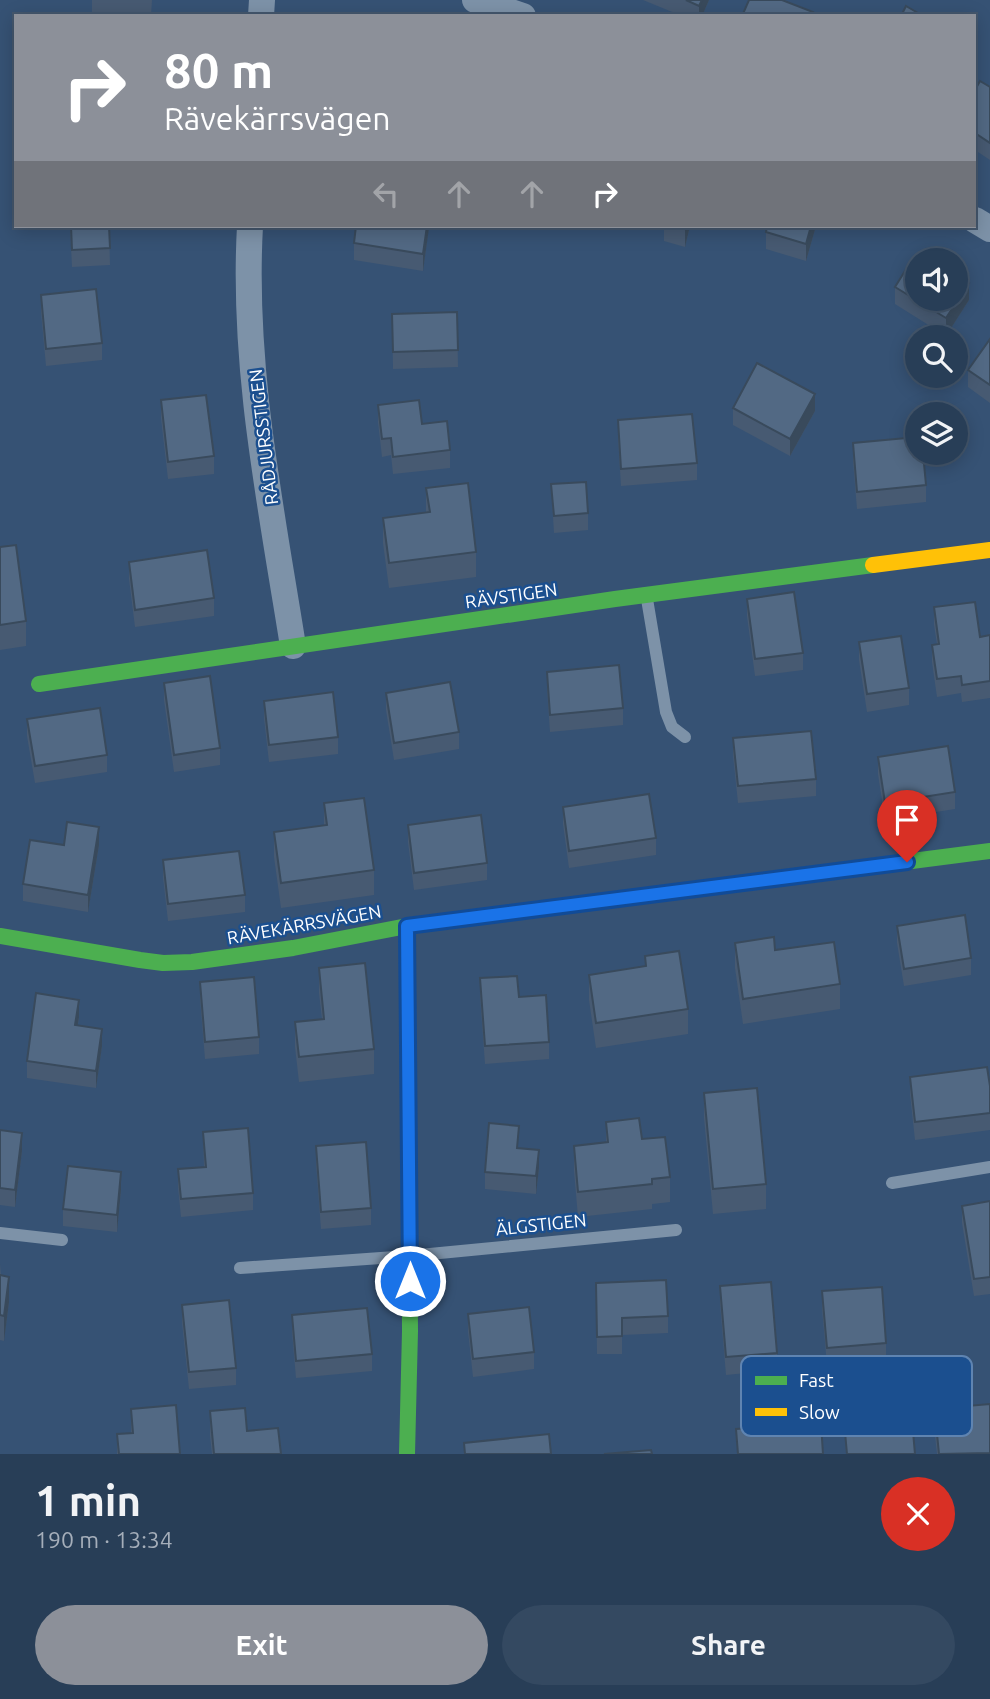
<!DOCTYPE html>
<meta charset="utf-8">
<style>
:root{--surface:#283e57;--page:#344961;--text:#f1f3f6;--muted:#a5aeba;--line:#44576d;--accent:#8c9099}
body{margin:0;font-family:Ubuntu,sans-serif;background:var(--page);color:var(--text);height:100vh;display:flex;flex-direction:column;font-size:26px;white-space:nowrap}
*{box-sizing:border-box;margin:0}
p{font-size:23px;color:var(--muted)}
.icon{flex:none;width:38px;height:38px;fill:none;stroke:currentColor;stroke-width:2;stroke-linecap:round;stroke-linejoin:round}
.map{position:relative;height:1454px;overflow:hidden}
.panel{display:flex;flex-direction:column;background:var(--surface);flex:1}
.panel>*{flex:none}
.hud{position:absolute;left:14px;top:14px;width:962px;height:214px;border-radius:0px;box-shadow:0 4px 18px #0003,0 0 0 2px var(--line);background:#8c9099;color:#fff;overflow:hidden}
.buttons{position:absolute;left:905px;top:248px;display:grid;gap:14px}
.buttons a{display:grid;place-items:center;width:63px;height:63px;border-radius:50%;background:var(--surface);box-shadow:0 4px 18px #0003,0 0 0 2px var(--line);font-size:35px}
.pin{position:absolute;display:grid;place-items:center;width:60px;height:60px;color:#fff;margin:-72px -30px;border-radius:50% 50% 50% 0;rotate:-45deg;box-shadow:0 0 7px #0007}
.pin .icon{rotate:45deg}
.me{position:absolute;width:77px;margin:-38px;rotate:0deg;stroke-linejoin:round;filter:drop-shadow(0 0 5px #0008)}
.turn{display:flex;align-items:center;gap:24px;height:147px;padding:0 35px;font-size:32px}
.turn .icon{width:91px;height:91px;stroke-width:2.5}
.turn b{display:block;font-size:49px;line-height:60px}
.lanes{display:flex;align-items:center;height:66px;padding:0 35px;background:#0003;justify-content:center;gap:35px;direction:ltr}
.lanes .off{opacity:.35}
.round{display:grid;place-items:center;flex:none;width:74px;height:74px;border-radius:37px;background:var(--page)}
.overview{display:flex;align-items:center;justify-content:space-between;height:119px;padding:0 35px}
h1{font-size:42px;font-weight:700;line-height:52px}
.button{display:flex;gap:14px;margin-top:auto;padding:14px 35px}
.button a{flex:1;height:80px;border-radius:42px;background:var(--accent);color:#fff;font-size:28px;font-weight:700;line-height:80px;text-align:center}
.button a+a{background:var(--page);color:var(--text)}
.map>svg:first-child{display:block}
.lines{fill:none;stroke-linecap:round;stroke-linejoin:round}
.lane{stroke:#7d92a8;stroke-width:12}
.street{stroke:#7d92a8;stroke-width:26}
.fast{stroke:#4caf50;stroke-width:16}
.slow{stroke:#ffc107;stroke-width:16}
.wall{fill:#475a72}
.shaded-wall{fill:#394a5c}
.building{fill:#526984;stroke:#394a5c;stroke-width:2}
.route-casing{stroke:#114b97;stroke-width:18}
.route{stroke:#1a73e8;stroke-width:12}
.labels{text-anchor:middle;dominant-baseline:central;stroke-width:5;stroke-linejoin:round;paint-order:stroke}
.street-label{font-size:18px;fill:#fff;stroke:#1b4f8f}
.key{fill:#1b4f8f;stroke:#5f84b1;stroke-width:2}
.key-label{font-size:19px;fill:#fff}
</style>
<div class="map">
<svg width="990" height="1454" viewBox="0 0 990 1454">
<rect width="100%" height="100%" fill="#365274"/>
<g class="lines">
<g class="lane">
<polyline points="647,599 666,712 672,727 685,737"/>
<polyline points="892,1183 990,1167"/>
<polyline points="0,1233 62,1240"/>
<polyline points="240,1268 409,1256 676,1230"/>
</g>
<g class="street">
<polyline points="475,0 523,16"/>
<polyline points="261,16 262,0"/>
<polyline points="975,220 990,229"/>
<path d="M250,226c-8,141 21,281 43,420"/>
</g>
<g class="fast">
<polyline points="39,684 615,599 873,565"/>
<polyline points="407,926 410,1331 407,1454"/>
<polyline points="0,936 140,960 163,963 192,962 293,948 407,926 990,851"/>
</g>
<polyline class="slow" points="873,565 990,550"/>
</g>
<g class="wall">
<polygon points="92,0 152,0 151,16 92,15"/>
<polygon points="643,0 709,0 702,16 682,16"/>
<polygon points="990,87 990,160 975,150 975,90"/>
<polygon points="70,226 109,226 110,265 72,267"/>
<polygon points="429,226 423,271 354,260 354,243"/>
<polygon points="664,226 690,226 685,247 664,241"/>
<polygon points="767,226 816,226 806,261 766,249 766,232"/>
<polygon points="895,287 969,300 946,336 895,304"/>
<polygon points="41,295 102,343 102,360 46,366 41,312"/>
<polygon points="457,312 458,367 393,369 392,314"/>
<polygon points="990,339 990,403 968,387 968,370"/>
<polygon points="161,400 214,456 214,474 168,479 161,418"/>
<polygon points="378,405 422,424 450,450 450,468 393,474 391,455 382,457 378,422"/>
<polygon points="733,408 815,411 790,456 733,425"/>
<polygon points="618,420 697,463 697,480 621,486 618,438"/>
<polygon points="853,443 926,485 926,502 857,509 853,461"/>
<polygon points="551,484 588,513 588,530 554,533"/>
<polygon points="426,488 476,552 476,577 389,588 383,543 383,518 426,512"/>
<polygon points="0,547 26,621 26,646 0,650"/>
<polygon points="129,562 214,598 214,616 135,627 129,579"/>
<polygon points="747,599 803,653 803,670 755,676 747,616"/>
<polygon points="934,607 980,637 990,635 990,698 962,702 961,693 937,697 932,662 932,645 937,644 934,625"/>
<polygon points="859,642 909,688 909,705 867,712 859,660"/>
<polygon points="547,672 623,708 623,725 550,732 547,689"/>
<polygon points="164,683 220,748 220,765 174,772 164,700"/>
<polygon points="386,693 459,732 459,749 394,760 386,710"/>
<polygon points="264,701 338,737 338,754 269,762 264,718"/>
<polygon points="27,719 107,755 107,772 35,783 27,736"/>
<polygon points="733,738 816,779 816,796 738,803 733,755"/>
<polygon points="878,757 955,792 955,809 885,820 878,774"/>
<polygon points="324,803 374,870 374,895 281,908 274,857 274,832 324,826"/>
<polygon points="563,807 656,838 656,855 569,868 563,824"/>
<polygon points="408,825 487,863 487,880 414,890 408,842"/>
<polygon points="64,845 99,845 88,912 23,901 23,884"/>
<polygon points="163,860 245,895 245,912 168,921 163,877"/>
<polygon points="897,926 971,958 971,975 904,986 897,943"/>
<polygon points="735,943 775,950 840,984 840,1009 743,1024 735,968"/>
<polygon points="645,956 688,1009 688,1034 596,1048 589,1000 589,975 645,966"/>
<polygon points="319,968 374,1049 374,1074 299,1082 295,1047 295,1022 322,1019 319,993"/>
<polygon points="480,978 519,997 549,1042 549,1059 485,1064 480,996"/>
<polygon points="200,982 259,1037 259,1054 205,1059 200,999"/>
<polygon points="79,1017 78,1025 102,1046 96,1088 27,1078 27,1061"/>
<polygon points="910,1077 990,1086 990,1130 915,1140 910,1094"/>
<polygon points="704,1093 766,1184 766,1209 713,1214 704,1118"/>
<polygon points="606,1122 642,1139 670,1177 670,1202 652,1204 652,1209 578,1217 574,1171 574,1146 606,1142"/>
<polygon points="0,1130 22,1151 15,1207 0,1205"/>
<polygon points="203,1132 253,1193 253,1210 181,1217 178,1187 178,1169 204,1167"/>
<polygon points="316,1146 371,1208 371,1225 321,1229 316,1164"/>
<polygon points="518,1148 539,1168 536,1194 485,1189 485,1172"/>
<polygon points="121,1189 117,1232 63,1226 63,1209"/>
<polygon points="990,1201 990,1294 974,1296 962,1223 962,1206"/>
<polygon points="0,1264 1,1276 9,1302 4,1341 0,1340"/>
<polygon points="596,1283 668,1316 668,1333 622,1335 622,1354 597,1354"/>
<polygon points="720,1286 777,1353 777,1370 726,1375 720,1304"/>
<polygon points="822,1291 886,1343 886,1360 827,1365 822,1309"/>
<polygon points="182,1305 236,1368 236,1385 189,1389 182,1322"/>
<polygon points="468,1314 534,1352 534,1369 473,1377 468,1331"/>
<polygon points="292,1315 372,1354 372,1371 296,1378 292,1332"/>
<polygon points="932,1383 968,1406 990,1404 990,1454 937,1454 932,1408"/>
<polygon points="131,1409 180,1454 117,1454 117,1434 131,1433"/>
<polygon points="210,1411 247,1431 281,1454 212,1454 210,1436"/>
<polygon points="877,1412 915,1454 846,1454 845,1432 877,1429"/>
</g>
<g class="shaded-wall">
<polygon points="702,0 709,0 702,16 699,16 699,6"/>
<polygon points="427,226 429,226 429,228 423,271 423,254"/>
<polygon points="686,226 690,226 685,247 685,229"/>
<polygon points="811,226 816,226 806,261 806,244"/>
<polygon points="969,283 969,300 946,336 946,318"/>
<polygon points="815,394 815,411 790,456 790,439"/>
<polygon points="99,827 99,845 88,912 88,895"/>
<polygon points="79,1000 79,1017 75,1042 75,1025"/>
<polygon points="102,1029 102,1046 96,1088 96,1071"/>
<polygon points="22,1133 22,1151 15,1207 15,1190"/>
<polygon points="539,1150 539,1168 536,1194 536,1176"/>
<polygon points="121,1172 121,1189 117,1232 117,1215"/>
<polygon points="9,1277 9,1302 4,1341 4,1316"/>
</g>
<g class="building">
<polygon points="686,0 702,0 699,6"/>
<polygon points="749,0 782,0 813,12 811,16 742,16"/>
<polygon points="906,6 923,16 901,16"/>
<polygon points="980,81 990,87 990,143 975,133 975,90"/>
<polygon points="71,226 109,226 110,248 72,250"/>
<polygon points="356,226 427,226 423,254 354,243"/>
<polygon points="671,226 686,226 685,229"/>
<polygon points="767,226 811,226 806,244 766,232"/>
<polygon points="910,263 917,267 917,299 956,299 956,275 969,283 946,318 895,287"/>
<polygon points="96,289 102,343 46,349 41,295"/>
<polygon points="457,312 458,350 393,352 392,314"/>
<polygon points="990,339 990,385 968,370"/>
<polygon points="757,363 815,394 790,439 733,408"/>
<polygon points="206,395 214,456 168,462 161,400"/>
<polygon points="419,400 422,424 447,421 450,450 393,457 391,438 382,439 378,405"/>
<polygon points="692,414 697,463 621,469 618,420"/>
<polygon points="917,437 917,453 923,453 926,485 857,492 853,443"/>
<polygon points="586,482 588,513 554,516 551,484"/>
<polygon points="468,483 476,552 389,563 383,518 430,512 426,488"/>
<polygon points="16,545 26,621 0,625 0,547"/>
<polygon points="207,550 214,598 135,610 129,562"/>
<polygon points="794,592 803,653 755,659 747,599"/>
<polygon points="975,602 980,637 990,635 990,681 962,685 961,676 937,679 932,645 939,644 934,607"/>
<polygon points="901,636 909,688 867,694 859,642"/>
<polygon points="619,665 623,708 550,715 547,672"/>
<polygon points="210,676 220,748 174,755 164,683"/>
<polygon points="450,682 459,732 394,743 386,693"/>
<polygon points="333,692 338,737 269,745 264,701"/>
<polygon points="100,708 107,755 35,766 27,719"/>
<polygon points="811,731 816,779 738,786 733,738"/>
<polygon points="948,746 955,792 885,803 878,757"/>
<polygon points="649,794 656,838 569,851 563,807"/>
<polygon points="364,798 374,870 281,883 274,832 327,825 324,803"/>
<polygon points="481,815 487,863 414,873 408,825"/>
<polygon points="67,822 99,827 88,895 23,884 30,840 64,845"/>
<polygon points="239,851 245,895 168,904 163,860"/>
<polygon points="965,915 971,958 904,969 897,926"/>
<polygon points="774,937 775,950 834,942 840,984 743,999 735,943"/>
<polygon points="679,951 688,1009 596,1023 589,975 646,966 645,956"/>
<polygon points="365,963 374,1049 299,1057 295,1022 324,1019 319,968"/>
<polygon points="517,976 519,997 546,995 549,1042 485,1046 480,978"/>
<polygon points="254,977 259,1037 205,1042 200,982"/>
<polygon points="36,993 79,1000 75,1025 102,1029 96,1071 27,1061"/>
<polygon points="987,1067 990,1086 990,1113 915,1122 910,1077"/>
<polygon points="757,1088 766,1184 713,1189 704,1093"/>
<polygon points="639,1118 642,1139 665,1137 670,1177 652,1179 652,1184 578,1192 574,1146 608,1142 606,1122"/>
<polygon points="489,1123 519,1126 517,1148 539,1150 536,1176 485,1172"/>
<polygon points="248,1128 253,1193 181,1199 178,1169 206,1167 203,1132"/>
<polygon points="0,1130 22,1133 15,1190 0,1188"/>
<polygon points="366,1142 371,1208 321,1212 316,1146"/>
<polygon points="68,1166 121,1172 117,1215 63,1209"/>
<polygon points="990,1201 990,1277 974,1279 962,1206"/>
<polygon points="0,1275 9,1277 4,1316 0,1315"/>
<polygon points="666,1280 668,1316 622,1318 622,1336 597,1337 596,1283"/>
<polygon points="771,1282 777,1353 726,1357 720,1286"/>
<polygon points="882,1287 886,1343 827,1348 822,1291"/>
<polygon points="229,1300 236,1368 189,1372 182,1305"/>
<polygon points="529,1307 534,1352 473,1359 468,1314"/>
<polygon points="367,1308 372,1354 296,1361 292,1315"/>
<polygon points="966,1379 968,1406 990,1404 990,1453 939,1454 932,1383"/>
<polygon points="176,1405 180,1454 119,1454 117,1434 133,1433 131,1409"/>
<polygon points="245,1408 247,1431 278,1428 281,1454 214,1454 210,1411"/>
<polygon points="911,1409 915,1454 847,1454 845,1432 878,1429 877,1412"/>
<polygon points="821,1423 823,1454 738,1454 736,1429"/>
<polygon points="549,1434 551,1454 465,1454 464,1443"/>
<polygon points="651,1450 652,1454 604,1454"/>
</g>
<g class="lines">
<defs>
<polyline id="route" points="410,1281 407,926 907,862"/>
</defs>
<use href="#route" class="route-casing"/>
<use href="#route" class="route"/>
</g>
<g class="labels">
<g class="street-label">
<text transform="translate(263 437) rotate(-97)">RÅDJURSSTIGEN</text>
<text transform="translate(511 595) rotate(-8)">RÄVSTIGEN</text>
<text transform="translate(304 924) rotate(-10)">RÄVEKÄRRSVÄGEN</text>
<text transform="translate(541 1224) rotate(-6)">ÄLGSTIGEN</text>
</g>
</g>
<rect x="741" y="1356" width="231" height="80" rx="10" class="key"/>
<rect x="755" y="1376" width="32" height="9" fill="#4caf50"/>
<rect x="755" y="1408" width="32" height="8" fill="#ffc107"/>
<g class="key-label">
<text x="799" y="1387">Fast</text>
<text x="799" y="1419">Slow</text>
</g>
</svg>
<div class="buttons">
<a><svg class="icon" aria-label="sound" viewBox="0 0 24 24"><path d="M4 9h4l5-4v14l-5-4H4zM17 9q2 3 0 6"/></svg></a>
<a><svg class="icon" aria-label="search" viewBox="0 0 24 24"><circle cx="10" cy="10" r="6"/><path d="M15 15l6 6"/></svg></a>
<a><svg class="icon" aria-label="layers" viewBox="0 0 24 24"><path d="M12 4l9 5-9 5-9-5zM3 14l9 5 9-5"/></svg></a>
</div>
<div class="pin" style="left:907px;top:862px;background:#d93025"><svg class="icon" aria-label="arrive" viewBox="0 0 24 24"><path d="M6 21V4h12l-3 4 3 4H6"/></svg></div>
<svg class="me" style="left:410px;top:1281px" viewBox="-20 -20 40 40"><circle r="17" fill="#1a73e8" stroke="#fff" stroke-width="3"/><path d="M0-11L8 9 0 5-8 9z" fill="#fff"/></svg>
<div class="hud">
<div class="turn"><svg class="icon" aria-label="right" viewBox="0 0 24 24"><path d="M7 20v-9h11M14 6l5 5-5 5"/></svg><div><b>80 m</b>Rävekärrsvägen</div></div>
<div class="lanes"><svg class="icon off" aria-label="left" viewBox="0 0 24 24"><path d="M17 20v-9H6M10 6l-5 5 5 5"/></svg><svg class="icon off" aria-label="ahead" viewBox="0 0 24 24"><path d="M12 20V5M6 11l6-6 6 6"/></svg><svg class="icon off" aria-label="ahead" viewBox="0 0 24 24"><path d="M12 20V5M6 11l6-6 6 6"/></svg><svg class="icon" aria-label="right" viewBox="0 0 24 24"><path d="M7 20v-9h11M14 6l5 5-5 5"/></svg></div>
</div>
</div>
<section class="panel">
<div class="overview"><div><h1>1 min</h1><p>190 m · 13:34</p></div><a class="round" style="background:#d93025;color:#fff"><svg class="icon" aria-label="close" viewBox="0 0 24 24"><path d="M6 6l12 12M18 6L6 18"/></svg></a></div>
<div class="button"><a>Exit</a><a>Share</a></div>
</section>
